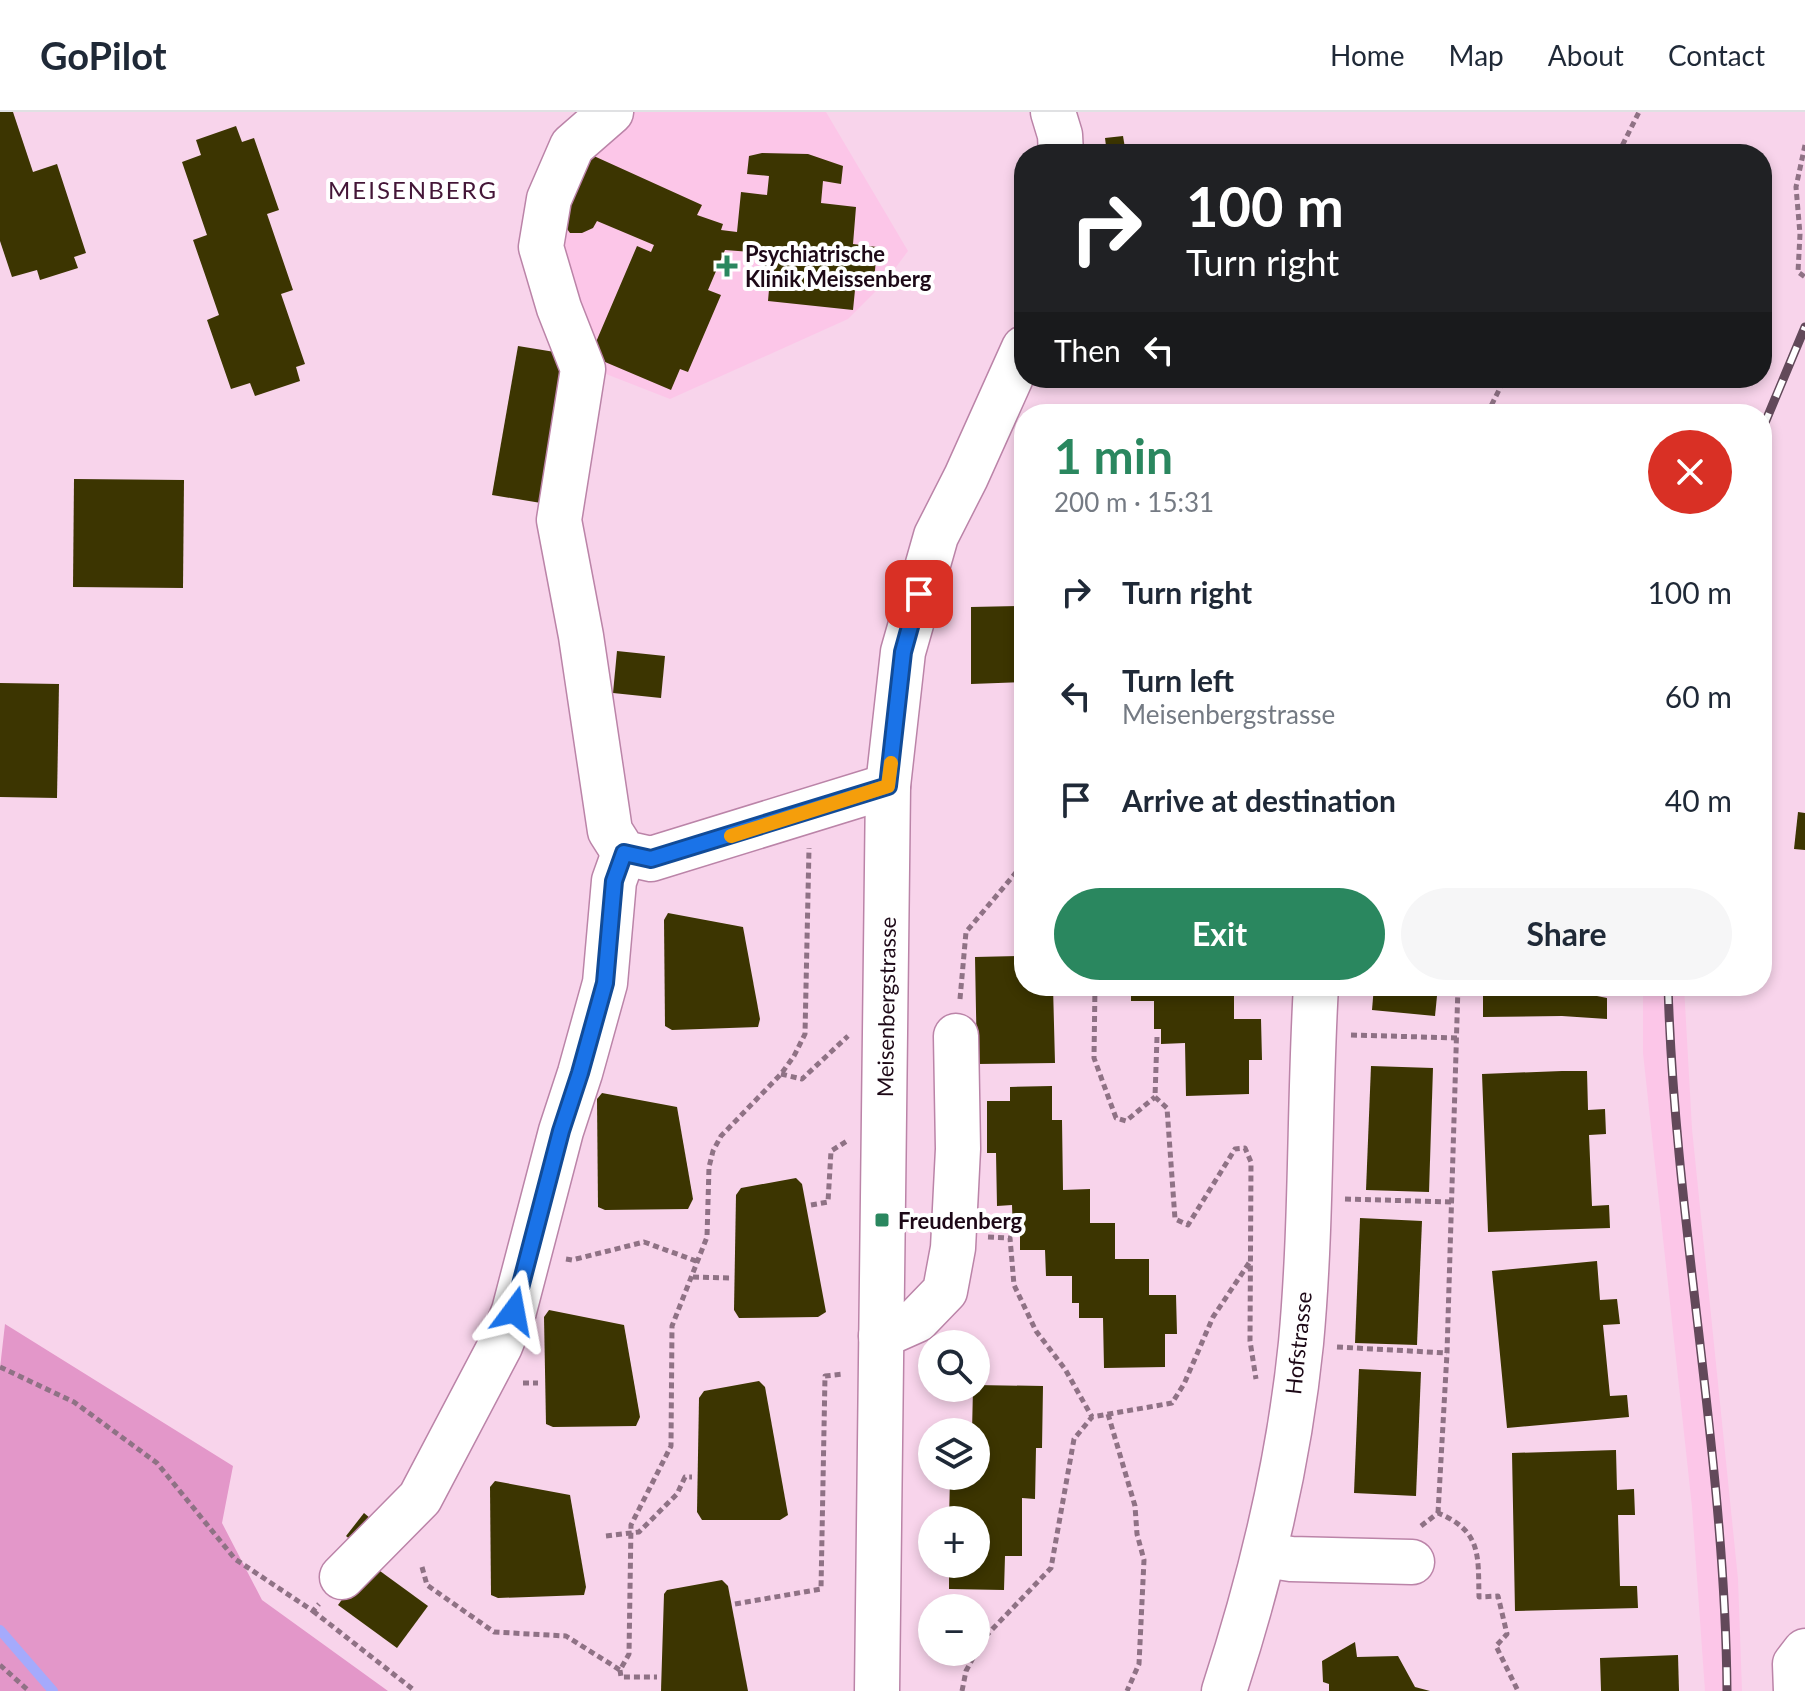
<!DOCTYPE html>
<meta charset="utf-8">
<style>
:root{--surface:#fff;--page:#f6f6f7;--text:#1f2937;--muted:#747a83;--line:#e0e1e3;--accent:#2a875f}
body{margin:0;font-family:Lato,sans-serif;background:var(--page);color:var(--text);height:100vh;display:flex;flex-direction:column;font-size:30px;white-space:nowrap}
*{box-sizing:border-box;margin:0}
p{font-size:26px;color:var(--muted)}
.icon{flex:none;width:44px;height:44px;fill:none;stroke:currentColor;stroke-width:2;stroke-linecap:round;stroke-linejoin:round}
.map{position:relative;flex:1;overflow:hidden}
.details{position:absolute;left:1014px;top:292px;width:758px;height:592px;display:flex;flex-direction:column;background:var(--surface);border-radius:32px;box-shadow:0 4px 12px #0003}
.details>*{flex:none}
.hud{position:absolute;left:1014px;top:32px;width:758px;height:244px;border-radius:32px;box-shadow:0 4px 12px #0003;background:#202124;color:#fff;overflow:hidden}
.buttons{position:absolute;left:918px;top:1218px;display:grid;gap:16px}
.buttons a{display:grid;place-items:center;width:72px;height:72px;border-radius:50%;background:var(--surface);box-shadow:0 4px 12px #0003;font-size:40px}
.pin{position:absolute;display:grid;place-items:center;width:68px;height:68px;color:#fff;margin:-34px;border-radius:16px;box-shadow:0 4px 12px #0006}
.me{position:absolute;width:88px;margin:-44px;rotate:13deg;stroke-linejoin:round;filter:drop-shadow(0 0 6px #0008)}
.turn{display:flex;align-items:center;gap:28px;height:168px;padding:0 40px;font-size:36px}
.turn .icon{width:104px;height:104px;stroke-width:2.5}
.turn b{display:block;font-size:56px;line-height:68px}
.then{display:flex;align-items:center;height:76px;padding:0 40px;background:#0003;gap:16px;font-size:30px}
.round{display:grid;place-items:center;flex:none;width:84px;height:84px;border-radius:42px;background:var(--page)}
.summary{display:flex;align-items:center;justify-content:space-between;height:136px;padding:0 40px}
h1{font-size:48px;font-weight:700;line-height:60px;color:var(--accent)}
.action{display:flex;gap:16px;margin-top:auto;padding:16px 40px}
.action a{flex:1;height:92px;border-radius:48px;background:var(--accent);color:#fff;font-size:32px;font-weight:700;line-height:92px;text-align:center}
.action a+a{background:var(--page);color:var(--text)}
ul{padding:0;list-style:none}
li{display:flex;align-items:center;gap:24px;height:104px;padding:0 40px}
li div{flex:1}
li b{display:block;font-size:30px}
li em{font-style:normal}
header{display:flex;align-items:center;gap:48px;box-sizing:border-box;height:112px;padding:0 40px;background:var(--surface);border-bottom:2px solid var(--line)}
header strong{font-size:38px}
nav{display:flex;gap:44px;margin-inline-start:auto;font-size:28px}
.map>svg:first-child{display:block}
.built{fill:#fcc6e8}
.green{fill:#e397c9}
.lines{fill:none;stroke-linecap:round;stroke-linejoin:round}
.stream{stroke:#a5aafc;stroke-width:10}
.building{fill:#3c3501}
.minor-casing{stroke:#bb84a8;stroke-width:47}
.path{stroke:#8f7285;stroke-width:5;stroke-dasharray:6 4;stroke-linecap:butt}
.minor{stroke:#fff;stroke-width:44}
.rail-casing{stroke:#62495a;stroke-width:9}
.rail{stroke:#fff;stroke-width:6;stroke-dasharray:18;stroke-linecap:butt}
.route-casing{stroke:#114b97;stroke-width:20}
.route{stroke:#1a73e8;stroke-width:14}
.slow{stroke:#f59e0b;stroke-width:14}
.poi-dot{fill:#2a875f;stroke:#fff;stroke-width:3}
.labels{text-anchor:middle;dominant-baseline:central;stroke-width:8;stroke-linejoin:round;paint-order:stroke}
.poi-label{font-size:22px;font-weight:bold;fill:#1d0917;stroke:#fff;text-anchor:start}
.street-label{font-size:22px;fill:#1d0917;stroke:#fff}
.neighbourhood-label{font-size:24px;letter-spacing:2px;fill:#441637;stroke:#fff}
</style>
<header>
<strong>GoPilot</strong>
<nav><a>Home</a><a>Map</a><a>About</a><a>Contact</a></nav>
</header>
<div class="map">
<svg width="1805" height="1579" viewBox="0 0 1805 1579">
<rect width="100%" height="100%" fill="#f8d4eb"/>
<g class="built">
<polygon points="619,0 826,0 908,139 885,170 848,207 670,287 606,262 583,236 551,103"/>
<polygon points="1643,874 1684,874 1692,1017 1738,1467 1742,1579 1705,1579 1692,1395 1643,941"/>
</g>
<polygon class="green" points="5,1212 233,1354 222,1411 262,1488 388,1579 0,1579 0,1256"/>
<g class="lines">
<polyline class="stream" points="0,1518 53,1579"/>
</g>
<g class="building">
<polygon points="0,0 13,0 33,60 57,52 86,141 74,145 78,156 40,168 37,158 12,165 0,129"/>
<polygon points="236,14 242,30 254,26 279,98 267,102 293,178 281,182 305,252 296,255 300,269 255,284 250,271 231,277 207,208 219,203 193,128 207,123 182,50 201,43 196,28"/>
<polygon points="1123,24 1126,42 1107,42 1105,26"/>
<polygon points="585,40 702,93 697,103 723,112 721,118 737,120 741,80 767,83 769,64 747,62 749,44 762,41 808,42 843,54 841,72 823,69 821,91 856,95 853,132 877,135 874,170 856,168 853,198 768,189 771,155 764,154 765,141 725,138 708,178 721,183 688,260 680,257 671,278 598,247 600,240 593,237 637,134 651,140 654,133 597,109 593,116 582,121 570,121 562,110"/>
<polygon points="518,234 567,242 541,391 492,383"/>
<polygon points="74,367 184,368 183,476 73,475"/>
<polygon points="1024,494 1024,570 971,572 971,495"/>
<polygon points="617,539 665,544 661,586 613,581"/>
<polygon points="0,571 59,572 57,686 0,685"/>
<polygon points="1798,700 1805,701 1805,738 1794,737"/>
<polygon points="668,801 743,815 760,907 758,915 672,918 665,914 664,808"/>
<polygon points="1024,844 1024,874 1053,874 1055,951 977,952 975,845"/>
<polygon points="1131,874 1234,874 1234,907 1261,907 1262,948 1249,948 1249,982 1186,984 1185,931 1161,932 1161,917 1154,917 1154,889 1131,889"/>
<polygon points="1374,874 1438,874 1435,904 1372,898"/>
<polygon points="1483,874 1592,874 1592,883 1607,886 1607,907 1562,904 1483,905"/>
<polygon points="1371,954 1433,956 1429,1080 1366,1078"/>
<polygon points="1562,959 1587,959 1588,998 1605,997 1606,1022 1589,1023 1592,1094 1609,1093 1610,1116 1488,1120 1482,962"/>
<polygon points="1052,974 1052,1008 1062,1008 1063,1078 1090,1077 1090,1111 1115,1111 1115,1147 1149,1147 1149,1183 1176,1183 1177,1222 1165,1222 1165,1255 1104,1256 1103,1206 1079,1206 1079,1191 1072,1191 1072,1164 1046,1164 1045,1138 1020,1138 1020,1123 1013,1124 1012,1093 997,1094 996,1041 987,1041 987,989 1010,989 1010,975"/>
<polygon points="602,981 677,995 693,1087 688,1097 605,1098 598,1095 597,987"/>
<polygon points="796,1066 802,1072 826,1200 818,1205 739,1206 734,1198 736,1083 741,1076"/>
<polygon points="1360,1106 1422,1109 1417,1233 1355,1231"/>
<polygon points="1597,1149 1600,1188 1617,1187 1620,1212 1603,1213 1610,1284 1627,1283 1629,1305 1507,1316 1492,1159"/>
<polygon points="549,1198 624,1213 640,1305 636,1314 553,1315 546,1312 544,1205"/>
<polygon points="1359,1257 1421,1260 1416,1384 1354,1381"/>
<polygon points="759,1269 765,1275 788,1403 780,1408 702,1408 697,1400 699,1286 704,1279"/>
<polygon points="976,1273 1043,1274 1042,1336 1036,1336 1035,1387 1022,1386 1022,1444 1005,1444 1004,1478 949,1477 949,1455 942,1455 942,1452 976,1452 976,1408 949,1408 950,1366 976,1364 976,1320 972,1320 973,1276 976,1276"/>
<polygon points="1616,1338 1617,1378 1634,1377 1635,1403 1618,1403 1620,1474 1637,1474 1638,1496 1515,1499 1512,1341"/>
<polygon points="495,1369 570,1383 586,1475 584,1483 498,1486 491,1483 490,1375"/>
<polygon points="364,1401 383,1417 364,1439 346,1424"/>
<polygon points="369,1451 428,1494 397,1536 338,1493"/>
<polygon points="722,1468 728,1474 748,1579 661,1579 664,1482 667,1478"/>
<polygon points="1355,1530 1357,1545 1398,1544 1415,1575 1430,1579 1329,1579 1329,1572 1323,1570 1322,1549"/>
<polygon points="1678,1543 1679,1579 1601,1579 1600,1546"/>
</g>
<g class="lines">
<defs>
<g id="minor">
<polyline points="611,0 572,34 549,87 541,135 559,196 583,257 559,408 581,524 610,719 624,741 651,747 888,674"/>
<polyline points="1053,0 1060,23 1061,42"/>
<polyline points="881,1224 917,1208 945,1179 953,1136 958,1037 956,924"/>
<polyline points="1265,1443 1291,1447 1412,1450"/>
<polyline points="342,1465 420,1386 500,1234 514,1199 561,1019 580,961 605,871 614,769 624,741"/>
<polyline points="877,1579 888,674 903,540 936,424 966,365 1024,236"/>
<path d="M1224,1579c37,-113 65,-229 77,-348 11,-119 8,-238 15,-357"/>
<polyline points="1796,1579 1795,1552 1805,1539"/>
</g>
</defs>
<use href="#minor" class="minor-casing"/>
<g class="path">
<polyline points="1805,33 1796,75 1800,122 1798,160 1805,165"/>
<polyline points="1618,42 1639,0"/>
<polyline points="1487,302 1505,266"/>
<polyline points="1095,874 1094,946 1116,1006 1126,1009 1155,985"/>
<polyline points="960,887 966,820 1024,751"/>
<polyline points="1351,923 1458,926"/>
<polyline points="1157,925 1155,985 1167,996 1175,1107 1188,1113 1235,1037 1245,1036 1251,1050 1250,1229 1256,1267"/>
<polyline points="781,962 802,967 848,924"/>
<polyline points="1345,1087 1452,1090"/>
<polyline points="811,1093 828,1090 831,1039 847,1029"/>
<polyline points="988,1125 1010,1126 1014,1173 1036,1219 1065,1257 1092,1305"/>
<polyline points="566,1147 572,1148 644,1130 699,1150"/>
<polyline points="693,1165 732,1166"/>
<polyline points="1337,1235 1447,1241"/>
<polyline points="0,1255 74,1290 157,1351 235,1447 313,1499 319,1492"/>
<polyline points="523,1271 538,1271"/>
<polyline points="1108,1302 1135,1394 1137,1422 1144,1448 1139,1552 1127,1579"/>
<polyline points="1438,1401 1447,1241 1458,874"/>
<path d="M1421,1414l17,-13c44,18 40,43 41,84l19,-1 9,38 -11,12 22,45"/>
<polyline points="606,1424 639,1420 677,1382 685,1365 692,1365"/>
<polyline points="422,1455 427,1473 494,1520 566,1524 620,1558 629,1542 631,1413 671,1334 672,1214 707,1125 709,1055 713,1039 721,1024 781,962 794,944 805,922 809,736"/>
<polyline points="735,1492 821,1477 825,1264 844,1262"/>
<polyline points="313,1499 415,1579"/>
<polyline points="0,1553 29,1579"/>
<polyline points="620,1558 621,1565 657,1565"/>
<polyline points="962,1579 966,1559 983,1527 1051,1456 1074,1327 1092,1305 1172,1291 1184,1272 1213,1205 1249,1151"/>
</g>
<use href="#minor" class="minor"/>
<defs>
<g id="rail">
<polyline points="1762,318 1805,215"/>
<path d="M1668,874c7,236 57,469 59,705"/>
</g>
</defs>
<use href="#rail" class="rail-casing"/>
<use href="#rail" class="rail"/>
</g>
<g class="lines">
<defs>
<polyline id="route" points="514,1199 561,1019 580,961 605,871 614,769 624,741 651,747 888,674 903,540 919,482"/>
</defs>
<use href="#route" class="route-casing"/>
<use href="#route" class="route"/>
<polyline class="slow" points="731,724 888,674 891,651"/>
</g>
<g class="poi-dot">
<path d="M723 142h8v8h8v8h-8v8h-8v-8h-8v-8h8z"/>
<rect x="874" y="1100" width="16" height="16" rx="4"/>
</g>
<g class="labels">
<g class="poi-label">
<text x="745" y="141">Psychiatrische<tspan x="745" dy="25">Klinik Meissenberg</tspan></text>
<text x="898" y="1108">Freudenberg</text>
</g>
<g class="street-label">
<text transform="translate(886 895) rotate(-89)">Meisenbergstrasse</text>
<text transform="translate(1298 1231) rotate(-84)">Hofstrasse</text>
</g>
<g class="neighbourhood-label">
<text x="413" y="77">MEISENBERG</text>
</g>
</g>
</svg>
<div class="buttons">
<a><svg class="icon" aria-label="search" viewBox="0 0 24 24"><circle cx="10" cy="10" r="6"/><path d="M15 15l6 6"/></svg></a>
<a><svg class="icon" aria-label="layers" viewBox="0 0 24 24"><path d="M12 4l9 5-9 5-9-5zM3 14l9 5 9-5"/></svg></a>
<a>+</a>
<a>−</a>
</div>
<div class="pin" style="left:919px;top:482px;background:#d93025"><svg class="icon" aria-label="arrive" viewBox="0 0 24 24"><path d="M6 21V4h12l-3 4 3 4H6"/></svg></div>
<svg class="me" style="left:514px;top:1199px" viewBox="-20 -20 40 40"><path d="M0-17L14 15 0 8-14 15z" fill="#1a73e8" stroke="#fff" stroke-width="4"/></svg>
<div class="hud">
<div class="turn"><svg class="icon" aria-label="right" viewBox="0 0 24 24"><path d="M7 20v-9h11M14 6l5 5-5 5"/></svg><div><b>100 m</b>Turn right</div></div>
<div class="then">Then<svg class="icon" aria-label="left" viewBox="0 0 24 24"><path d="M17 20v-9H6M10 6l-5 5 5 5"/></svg></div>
</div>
<section class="details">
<div class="summary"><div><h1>1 min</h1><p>200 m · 15:31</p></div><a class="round" style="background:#d93025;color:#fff"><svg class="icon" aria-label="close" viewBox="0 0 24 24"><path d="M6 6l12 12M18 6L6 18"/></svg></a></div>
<ul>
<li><svg class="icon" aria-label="right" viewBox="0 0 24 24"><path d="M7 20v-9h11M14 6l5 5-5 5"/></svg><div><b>Turn right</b></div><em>100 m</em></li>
<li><svg class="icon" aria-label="left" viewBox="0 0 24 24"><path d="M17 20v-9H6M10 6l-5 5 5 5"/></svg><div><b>Turn left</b><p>Meisenbergstrasse</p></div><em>60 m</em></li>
<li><svg class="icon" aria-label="arrive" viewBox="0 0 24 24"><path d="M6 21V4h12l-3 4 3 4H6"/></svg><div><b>Arrive at destination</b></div><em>40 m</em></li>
</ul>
<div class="action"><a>Exit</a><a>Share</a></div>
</section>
</div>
